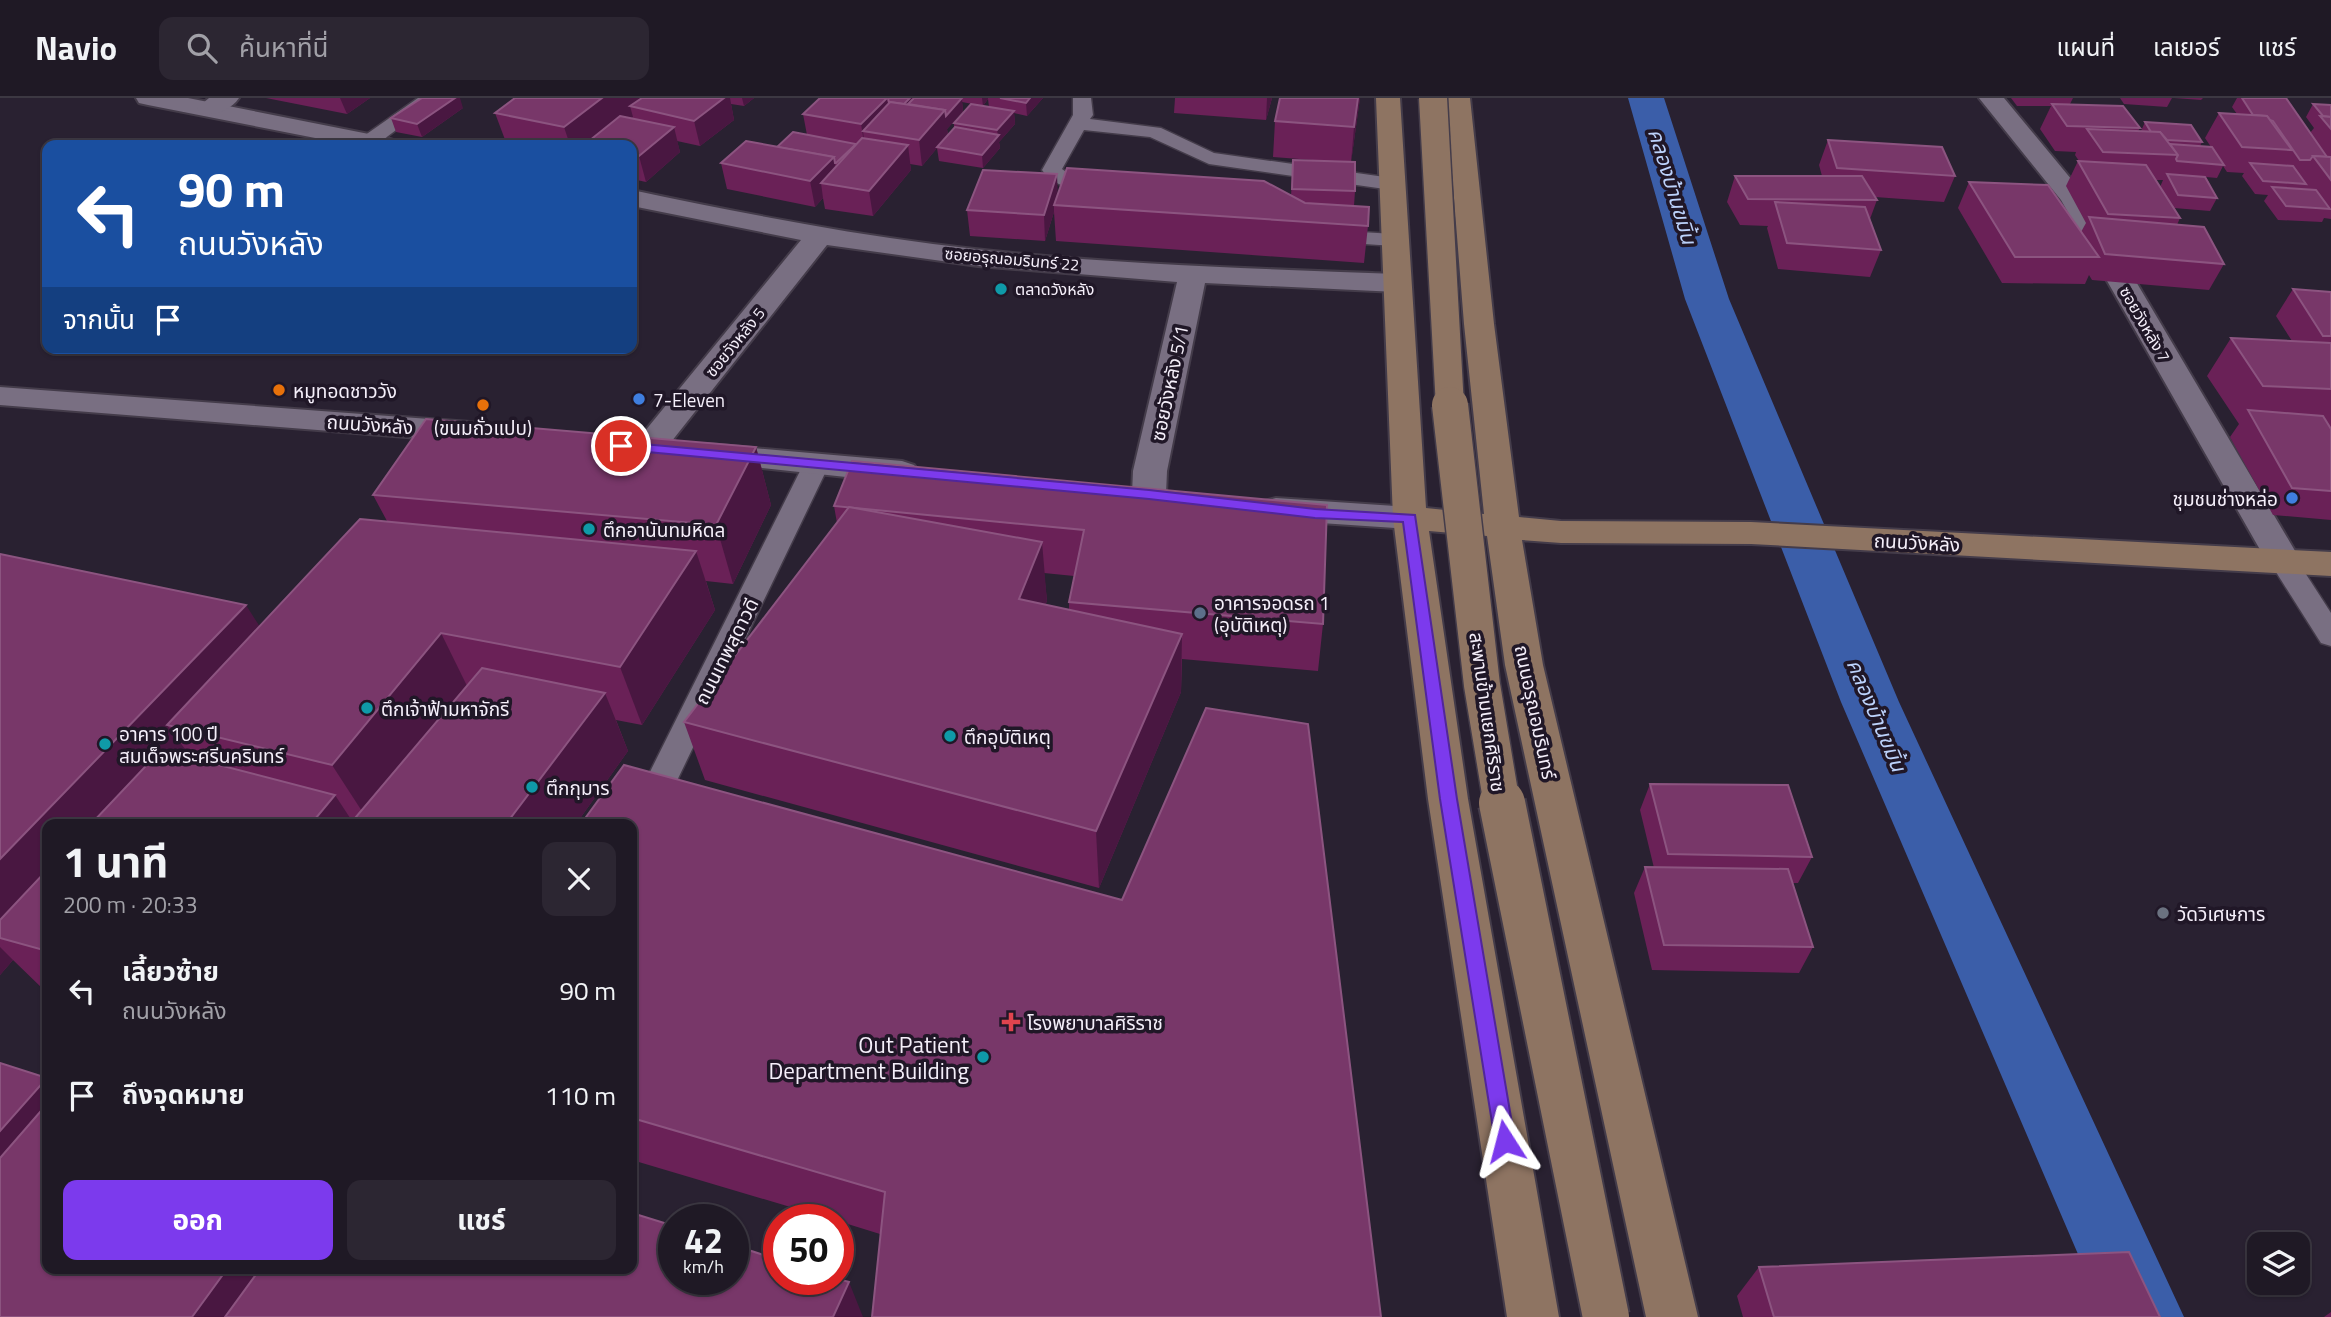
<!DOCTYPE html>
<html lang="th">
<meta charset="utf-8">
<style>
:root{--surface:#1f1925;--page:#2c2632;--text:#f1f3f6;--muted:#a1a0a7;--line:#3c3842;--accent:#7c3aed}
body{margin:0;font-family:"Titillium Web","Noto Sans Thai",sans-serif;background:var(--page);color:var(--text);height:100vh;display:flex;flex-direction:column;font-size:26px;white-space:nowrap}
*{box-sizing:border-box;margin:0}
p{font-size:23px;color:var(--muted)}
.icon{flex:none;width:38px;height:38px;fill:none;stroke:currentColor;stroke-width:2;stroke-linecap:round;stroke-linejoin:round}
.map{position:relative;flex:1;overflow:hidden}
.drawer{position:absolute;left:42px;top:721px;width:595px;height:455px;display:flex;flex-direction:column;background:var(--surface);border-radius:14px;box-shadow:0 2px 5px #0004,0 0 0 2px var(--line)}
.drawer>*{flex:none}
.top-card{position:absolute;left:42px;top:42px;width:595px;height:214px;border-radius:14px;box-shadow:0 2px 5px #0004,0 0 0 2px var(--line);background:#1a4fa0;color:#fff;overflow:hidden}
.buttons{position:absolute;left:2247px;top:1134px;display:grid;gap:14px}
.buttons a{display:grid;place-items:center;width:63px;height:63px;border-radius:14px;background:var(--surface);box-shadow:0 2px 5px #0004,0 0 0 2px var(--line);font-size:35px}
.speed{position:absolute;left:658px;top:1106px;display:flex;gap:14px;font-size:35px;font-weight:700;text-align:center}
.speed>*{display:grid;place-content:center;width:91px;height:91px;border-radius:50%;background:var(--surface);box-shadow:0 2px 5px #0004,0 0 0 2px var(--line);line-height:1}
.speed small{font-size:18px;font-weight:400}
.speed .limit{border:10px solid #d22;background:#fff;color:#111}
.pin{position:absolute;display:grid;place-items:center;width:60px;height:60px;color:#fff;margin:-30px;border:4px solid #fff;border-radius:50%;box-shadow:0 2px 7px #0007}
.me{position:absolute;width:77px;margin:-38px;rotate:351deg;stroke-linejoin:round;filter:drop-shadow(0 0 5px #0008)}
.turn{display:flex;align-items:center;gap:24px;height:147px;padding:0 21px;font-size:32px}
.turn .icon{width:91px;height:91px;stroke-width:2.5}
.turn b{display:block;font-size:49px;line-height:60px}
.then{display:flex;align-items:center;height:66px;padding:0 21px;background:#0003;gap:14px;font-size:26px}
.round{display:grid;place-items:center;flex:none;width:74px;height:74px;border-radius:14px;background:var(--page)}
.headline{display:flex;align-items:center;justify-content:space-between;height:119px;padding:0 21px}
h1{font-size:42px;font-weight:700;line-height:52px}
.cta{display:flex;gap:14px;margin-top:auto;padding:14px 21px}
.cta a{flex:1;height:80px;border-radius:14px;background:var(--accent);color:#fff;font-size:28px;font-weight:700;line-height:80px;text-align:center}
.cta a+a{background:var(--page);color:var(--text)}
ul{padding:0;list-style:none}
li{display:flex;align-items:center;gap:21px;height:105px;padding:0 21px}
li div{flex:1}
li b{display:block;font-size:26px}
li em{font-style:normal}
header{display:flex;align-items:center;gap:42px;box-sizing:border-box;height:98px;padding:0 35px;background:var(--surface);border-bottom:2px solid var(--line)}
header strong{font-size:33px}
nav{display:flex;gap:38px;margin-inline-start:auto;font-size:24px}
.search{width:490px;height:63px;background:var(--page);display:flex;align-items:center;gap:18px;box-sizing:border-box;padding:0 24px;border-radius:14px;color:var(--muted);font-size:26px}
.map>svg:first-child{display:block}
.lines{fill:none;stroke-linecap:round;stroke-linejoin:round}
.canal{fill:#3b5ea9;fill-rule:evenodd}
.service-casing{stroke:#443c4a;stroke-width:3}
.pedestrian-casing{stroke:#443c4a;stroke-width:4}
.minor-casing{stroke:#443c4a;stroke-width:4}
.secondary-casing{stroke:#443c4a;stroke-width:4}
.service{fill:#796f82;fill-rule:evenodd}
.pedestrian{fill:#796f82;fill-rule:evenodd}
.minor{fill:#796f82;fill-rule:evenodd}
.secondary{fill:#8e7462;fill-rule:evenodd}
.secondary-bridge-far2-casing{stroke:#443c4a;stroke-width:31;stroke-linecap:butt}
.secondary-bridge-far1-casing{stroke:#443c4a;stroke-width:39;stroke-linecap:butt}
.secondary-bridge-casing{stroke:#443c4a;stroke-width:50;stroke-linecap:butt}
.secondary-bridge-far2{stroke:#8e7462;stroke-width:28}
.secondary-bridge-far1{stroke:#8e7462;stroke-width:36}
.secondary-bridge{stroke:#8e7462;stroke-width:46}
.wall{fill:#6a2157;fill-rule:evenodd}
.shaded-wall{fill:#491741}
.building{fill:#783769;stroke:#8c5480;stroke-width:2}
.route{fill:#7c3aed;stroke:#51269a;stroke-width:2}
.culture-dot{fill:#0f9aa8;stroke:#201727;stroke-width:2.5}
.food-dot{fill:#e8710a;stroke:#201727;stroke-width:2.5}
.shop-dot{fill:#3f7fe0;stroke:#201727;stroke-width:2.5}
.service-dot{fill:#5c6f8a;stroke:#201727;stroke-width:2.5}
.worship-dot{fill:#6b7280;stroke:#201727;stroke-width:2.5}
.health-dot{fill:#e0444e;stroke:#201727;stroke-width:2.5}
.labels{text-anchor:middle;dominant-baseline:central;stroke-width:7;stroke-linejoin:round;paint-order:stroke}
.far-street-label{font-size:16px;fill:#f5effa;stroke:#201727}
.far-poi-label{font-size:16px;fill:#f5effa;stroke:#201727;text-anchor:start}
.street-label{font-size:19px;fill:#f5effa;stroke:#201727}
.poi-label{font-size:19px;fill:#f5effa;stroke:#201727;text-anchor:start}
.water-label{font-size:21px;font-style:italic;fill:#bcd2fb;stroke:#201727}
.near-poi-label{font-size:23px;fill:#f5effa;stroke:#201727;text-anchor:end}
</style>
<header>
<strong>Navio</strong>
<div class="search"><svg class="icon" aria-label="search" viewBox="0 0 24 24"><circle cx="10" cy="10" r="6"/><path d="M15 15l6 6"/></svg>ค้นหาที่นี่</div>
<nav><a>แผนที่</a><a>เลเยอร์</a><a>แชร์</a></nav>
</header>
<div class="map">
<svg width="2331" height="1219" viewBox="0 0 2331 1219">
<rect width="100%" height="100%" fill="#292131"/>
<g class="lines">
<polygon class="canal" points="1628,0 1664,0 1729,201 1899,604 2184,1219 2105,1219 1841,604 1685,201"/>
<defs>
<g id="service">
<polygon points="418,0 439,0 376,47 360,47 358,44 361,40"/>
<path d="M1073,0h18l2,17 -3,4 71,9 53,25 178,25 7,2 3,4 -3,4 -7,2 -183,-26 -59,-27 -66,-7 -22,39c15,12 31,8 48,13l3,4 -3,4c-22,6 -54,-1 -68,-20l31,-55z"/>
<polygon points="1328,132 1394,136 1402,137 1405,142 1402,147 1394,148 1320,143 1317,138 1320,133"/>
<polygon points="816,359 825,361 829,367 659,720 643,745 632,749 632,726 621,726 631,712 803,367 807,361"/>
<polygon points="2283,454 2293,456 2331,515 2331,548 2321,545 2269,463 2273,456"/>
</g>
<g id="pedestrian">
<polygon points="136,0 188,0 384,39 393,42 397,47 351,47 148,7 139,5"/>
<path d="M632,92c100,21 200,41 301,54 154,20 309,24 464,30l10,3 4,6 -4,6 -10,3 -192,-9 -38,188 -1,23 -5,8 -12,3 -12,-3 -5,-8 1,-23 44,-189 -199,-16 -151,-21 -167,211 -12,3 -12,-3 -4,-7 4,-7 165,-202 -169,-34z"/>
</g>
<g id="minor">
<path d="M209,0h30c-8,12 -25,19 -39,15l-3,-5z"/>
<polygon points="1979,0 2004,0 2086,99 2301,463 2295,471 2283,475 2271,471 2061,102"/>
<polygon points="0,289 470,324 481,327 486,334 481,341 470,344 0,307"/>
<polygon points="708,346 902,363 914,367 919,374 914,381 902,385 696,363 692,356 696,349"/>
<polygon points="1276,400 1410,409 1422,412 1427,420 1422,428 1410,431 1276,422 1264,419 1259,411 1264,403"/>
</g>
<polygon id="secondary" points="1376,0 1400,0 1426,410 1484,416 1464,226 1446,0 1470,0 1494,226 1519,419 1561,423 1751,424 2331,454 2331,478 1751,446 1561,445 1522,442 1543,567 1698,1219 1646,1219 1505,567 1487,438 1429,433 1468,701 1559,1219 1507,1219 1428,701 1393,420"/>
</defs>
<use href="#service" class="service-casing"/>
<use href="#pedestrian" class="pedestrian-casing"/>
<use href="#minor" class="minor-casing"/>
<use href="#secondary" class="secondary-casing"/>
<use href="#service" class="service"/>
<use href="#pedestrian" class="pedestrian"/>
<use href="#minor" class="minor"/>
<use href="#secondary" class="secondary"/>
<defs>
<polyline id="secondary-bridge-far2" points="1433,0 1450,309"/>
<polyline id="secondary-bridge-far1" points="1450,307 1482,587 1502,707"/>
<polyline id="secondary-bridge" points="1502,705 1606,1219"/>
</defs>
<use href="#secondary-bridge-far2" class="secondary-bridge-far2-casing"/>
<use href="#secondary-bridge-far1" class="secondary-bridge-far1-casing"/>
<use href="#secondary-bridge" class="secondary-bridge-casing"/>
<use href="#secondary-bridge-far2" class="secondary-bridge-far2"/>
<use href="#secondary-bridge-far1" class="secondary-bridge-far1"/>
<use href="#secondary-bridge" class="secondary-bridge"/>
</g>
<g class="wall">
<polygon points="266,0 370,0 347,16"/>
<polygon points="515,0 754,0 744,8 731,6 734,22 700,48 677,43 680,54 646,84 632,81 632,47 507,47 495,15"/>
<path d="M820,0h223l-16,18 -13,-3 1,11 -16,18 1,6 -17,20 -44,-7 -2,-13 -15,18 -12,-2 1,6 -38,46 -48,-7 -2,-11 -8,9 -88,-18 -6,-26 56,-16 30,-12 -4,-21zM988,1l1,8 -35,16v5l-6,7 -1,-6 16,-18 -1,-9 21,4z"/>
<polygon points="1175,0 1272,0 1266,22 1174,15"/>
<polygon points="1360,0 1351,64 1355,93 1354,108 1368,128 1364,165 1056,143 1054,114 1045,143 970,138 967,112 1058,95 1291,98 1293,62 1338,64 1273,59 1275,23"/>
<path d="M2011,0h62l-3,6 70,24 -2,3h3l4,-9 57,20 -2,4 11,1 -6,-9 14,-25 18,1 -5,-7 5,-9h49l24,35 4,-5 -8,-11 7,-13 18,1v114l-7,-1 -2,4 -44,-2 -14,-19 4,-6 -13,-1 -13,-18 2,-3 -17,-1 -4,-6 -6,12 -11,-1 11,21 -7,13 -36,-3 6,10 -3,7 47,39 -15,26 -117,-10 -3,-5 -4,9 -83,-1 -44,-75 11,-26 112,50 5,-9 -20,-37 12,-25h1l-4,-6 1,-3 -21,-1 -15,-22 11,-23h-34zM2156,82h7l-3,7z"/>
<polygon points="2120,0 2172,0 2167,9 2124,6"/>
<polygon points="2174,0 2203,0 2201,2"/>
<polygon points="463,10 422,39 396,34 391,20"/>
<polygon points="1828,42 1955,78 1944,104 1875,99 1877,102 1870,121 1881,152 1870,179 1778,171 1767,130 1768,128 1740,127 1727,104 1735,78 1822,78 1819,67"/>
<polygon points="2293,191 2331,194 2331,422 2273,417 2230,339 2239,326 2207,278 2231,240 2292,243 2276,218"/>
<polygon points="756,349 771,407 733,486 706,483 715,512 642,627 616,622 628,653 576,726 47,726 47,892 43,891 13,862 0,877 0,456 259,528 387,423 373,397"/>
<path d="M1327,407l-4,119 -5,47 -136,-12 -1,33 -82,196 -394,-108 -21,-58 153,-199 -3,-17zM1044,475l30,3 -5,26v8l-24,-5 2,-4z"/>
<polygon points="1308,626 880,1136 838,1123 838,1122 834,1122 632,1062 632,726 1122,802"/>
<polygon points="1650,686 1812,759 1798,785 1793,785 1813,849 1799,875 1652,872 1634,795 1645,769 1654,770 1640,712"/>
<polygon points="1759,1169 2160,1219 1743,1219 1737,1198"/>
<polygon points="2331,1214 2331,1219 2324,1219"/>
</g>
<g class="shaded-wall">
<polygon points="340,0 370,0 347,16"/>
<polygon points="455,0 460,0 463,10 422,39 417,26"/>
<polygon points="602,0 656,0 630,8 633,19 597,47 570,47 564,29"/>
<polygon points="724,0 730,0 734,22 700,48 694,23"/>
<polygon points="742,0 754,0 744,8"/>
<polygon points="887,0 892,24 863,33 865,51 861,26"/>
<polygon points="910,0 919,0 920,3 903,7"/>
<polygon points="962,0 963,13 947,31 948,37 922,68 919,42 945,12"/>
<polygon points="982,0 988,0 988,1 983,8"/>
<polygon points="1030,0 1043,0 1027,18 1026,5"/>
<polygon points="1267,0 1272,0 1266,22"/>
<polygon points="1358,0 1360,0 1351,65 1354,29"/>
<polygon points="1014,13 1015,26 999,44 1000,50 983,70 982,57 998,38 997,32"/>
<polygon points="674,29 680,54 646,84 639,58"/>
<polygon points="908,47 911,72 873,118 869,93"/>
<polygon points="834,59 838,85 821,85 823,100 815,109 810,83"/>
<polygon points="1057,76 1058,102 1054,107 1054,114 1045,143 1044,117"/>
<polygon points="756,349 771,407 733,486 716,427"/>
<polygon points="1042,444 1047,503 1024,559 1019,501"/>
<polygon points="696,453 715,512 642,627 620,569"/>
<polygon points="246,507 283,565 167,627 194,663 136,726 47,726 47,824 0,840 0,761"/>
<polygon points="441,535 470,594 369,724 332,667"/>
<polygon points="1182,536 1181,594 1099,790 1096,733"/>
<polygon points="605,595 628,653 576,726 506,726"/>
<polygon points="335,697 354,726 311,726"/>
<polygon points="0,849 13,862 0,877"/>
<polygon points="47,980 47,1099 0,1155 0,1033"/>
<polygon points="227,1171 310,1171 277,1219 192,1219"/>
<polygon points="849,1184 863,1219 833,1219"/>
</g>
<g class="building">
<polygon points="422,0 455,0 417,26 391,20"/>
<polygon points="515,0 602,0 564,29 495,15"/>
<polygon points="642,0 724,0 694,23 630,8"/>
<polygon points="820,0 887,0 861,26 803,16"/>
<polygon points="888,0 910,0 904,6 890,4 889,5"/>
<polygon points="914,0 962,0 946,18 945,12 908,6"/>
<polygon points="1000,0 1030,0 1026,5"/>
<polygon points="1280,0 1358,0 1354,29 1275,23"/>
<polygon points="2242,0 2286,0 2327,59 2313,58 2310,62 2300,62 2273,23 2270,22 2267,18 2253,17"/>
<polygon points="890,4 945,12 919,42 863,33"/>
<polygon points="971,6 1014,13 997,32 954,25"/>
<polygon points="2052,6 2123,8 2140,30 2067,28"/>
<polygon points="2313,6 2331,7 2331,19 2323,18"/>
<polygon points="2219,15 2267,18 2292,52 2242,49"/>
<polygon points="620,18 674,29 639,58 632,57 632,47 584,47"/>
<polygon points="2320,18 2331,19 2331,31"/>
<polygon points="2145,24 2191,27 2202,44 2167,42 2160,34 2151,34"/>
<polygon points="955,29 999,37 982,57 937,49"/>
<polygon points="2087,31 2160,34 2178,57 2103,54"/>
<polygon points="793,34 856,46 836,65 835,65 834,59 777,49"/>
<polygon points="862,40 908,47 869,93 821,85"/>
<polygon points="1828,42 1942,49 1955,78 1837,70"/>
<polygon points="746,43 834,59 810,83 721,65"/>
<polygon points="2170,46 2212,49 2224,67 2177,63 2176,61 2178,57"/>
<polygon points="2313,58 2331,59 2331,82"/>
<polygon points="1293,62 1355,64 1355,93 1292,91"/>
<polygon points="2078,63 2146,67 2180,120 2108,116"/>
<polygon points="2250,65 2293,68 2306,86 2263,83"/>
<polygon points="1067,70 1264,83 1305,105 1369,109 1368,128 1054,107"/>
<polygon points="983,72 1057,76 1044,117 967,112"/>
<polygon points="2167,76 2205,79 2217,100 2178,97"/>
<polygon points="1735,78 1862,78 1877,102 1748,101"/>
<polygon points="1969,84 2048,87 2099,159 2015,159"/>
<polygon points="2272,89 2316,92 2330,111 2286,108"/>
<polygon points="1775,104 1865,109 1881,152 1787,145"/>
<polygon points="2089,119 2204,129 2224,166 2105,156"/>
<polygon points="2293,191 2331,194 2331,238 2323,238"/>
<polygon points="2231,240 2331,245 2331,291 2263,288"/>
<polygon points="2248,312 2323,318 2331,331 2331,393 2292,390"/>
<polygon points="426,321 756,349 716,427 373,397"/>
<polygon points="852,363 1327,407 1323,526 1069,504 1084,432 834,408"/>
<polygon points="849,409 1042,444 1019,501 1182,536 1096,733 684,624"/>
<polygon points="360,421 696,453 620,569 441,535 332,667 167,627"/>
<polygon points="0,456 246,507 0,761"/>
<polygon points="482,570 605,595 506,726 350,726"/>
<polygon points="1206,610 1308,626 1381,1219 872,1219 885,1094 632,1020 632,726 581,726 624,667 1122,802"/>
<polygon points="161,652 335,697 311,726 91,726"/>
<polygon points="1650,686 1788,687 1812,759 1668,756"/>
<polygon points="1645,769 1788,771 1813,849 1664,847"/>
<polygon points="47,772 47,853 0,840 0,822"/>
<polygon points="0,965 47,980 0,1033"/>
<polygon points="47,1006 47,1171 227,1171 192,1219 0,1219 0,1060"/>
<polygon points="632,1115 674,1128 674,1181 733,1181 733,1147 779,1162 779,1181 838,1181 849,1184 833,1219 225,1219 260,1171 632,1171"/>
<polygon points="2129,1154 2160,1219 1774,1219 1759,1169"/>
</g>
<polygon class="route" points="621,344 1149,392 1315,411 1415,417 1457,701 1515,1043 1512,1050 1505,1053 1498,1050 1495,1043 1440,701 1403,424 1315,420 1149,401 616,351 616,345"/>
<g class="culture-dot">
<circle cx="1001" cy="191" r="7"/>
<circle cx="589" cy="431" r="7"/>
<circle cx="367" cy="610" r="7"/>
<circle cx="950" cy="638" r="7"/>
<circle cx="105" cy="646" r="7"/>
<circle cx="532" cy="689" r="7"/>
<circle cx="983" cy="959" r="7"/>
</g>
<g class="food-dot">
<circle cx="279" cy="292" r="7"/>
<circle cx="483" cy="307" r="7"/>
</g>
<g class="shop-dot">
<circle cx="639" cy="301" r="7"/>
<circle cx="2292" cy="400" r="7"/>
</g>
<circle class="service-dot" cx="1200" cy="515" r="7"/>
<circle class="worship-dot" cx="2163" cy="815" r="7"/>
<path class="health-dot" d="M1007.5 913.5h7v7h7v7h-7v7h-7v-7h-7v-7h7z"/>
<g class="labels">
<g class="far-street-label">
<text transform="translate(1012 161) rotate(5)">ซอยอรุณอมรินทร์ 22</text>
<text transform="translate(2145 226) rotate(60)">ซอยวังหลัง 7</text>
<text transform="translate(735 244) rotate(-51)">ซอยวังหลัง 5</text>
</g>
<g class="far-poi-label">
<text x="1015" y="191">ตลาดวังหลัง</text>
</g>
<g class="street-label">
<text transform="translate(1169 285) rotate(-78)">ซอยวังหลัง 5/1</text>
<text transform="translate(370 326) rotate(4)">ถนนวังหลัง</text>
<text transform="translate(1917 444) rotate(3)">ถนนวังหลัง</text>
<text transform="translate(726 553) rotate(-63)">ถนนเทพสุดาวดี</text>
<text transform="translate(1488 614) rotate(82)">สะพานข้ามแยกศิริราช</text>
<text transform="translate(1536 614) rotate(78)">ถนนอรุณอมรินทร์</text>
</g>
<g class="poi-label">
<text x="293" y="292">หมูทอดชาววัง</text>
<text x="653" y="301">7-Eleven</text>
<text x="483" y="329" text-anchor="middle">(ขนมถั่วแปบ)</text>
<text x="2278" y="400" text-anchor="end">ชุมชนช่างหล่อ</text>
<text x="603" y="431">ตึกอานันทมหิดล</text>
<text x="1214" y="504">อาคารจอดรถ 1<tspan x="1214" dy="22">(อุบัติเหตุ)</tspan></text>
<text x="381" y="610">ตึกเจ้าฟ้ามหาจักรี</text>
<text x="119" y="635">อาคาร 100 ปี<tspan x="119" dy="22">สมเด็จพระศรีนครินทร์</tspan></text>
<text x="964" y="638">ตึกอุบัติเหตุ</text>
<text x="546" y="689">ตึกกุมาร</text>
<text x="2177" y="815">วัดวิเศษการ</text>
<text x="1027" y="924">โรงพยาบาลศิริราช</text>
</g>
<g class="water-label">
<text transform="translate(1673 88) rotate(73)">คลองบ้านขมิ้น</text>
<text transform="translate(1877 617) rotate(67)">คลองบ้านขมิ้น</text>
</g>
<g class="near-poi-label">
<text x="969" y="946">Out Patient<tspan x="969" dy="26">Department Building</tspan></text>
</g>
</g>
</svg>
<div class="buttons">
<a><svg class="icon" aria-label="layers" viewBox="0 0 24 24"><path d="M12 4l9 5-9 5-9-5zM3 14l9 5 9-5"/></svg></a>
</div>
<div class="speed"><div>42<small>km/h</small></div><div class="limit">50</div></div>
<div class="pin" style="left:621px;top:348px;background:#d93025"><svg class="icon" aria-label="arrive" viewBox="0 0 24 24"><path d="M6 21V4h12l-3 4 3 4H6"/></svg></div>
<svg class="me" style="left:1505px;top:1043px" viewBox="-20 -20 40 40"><path d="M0-17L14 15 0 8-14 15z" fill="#7c3aed" stroke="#fff" stroke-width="4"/></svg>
<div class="top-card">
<div class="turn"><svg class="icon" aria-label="left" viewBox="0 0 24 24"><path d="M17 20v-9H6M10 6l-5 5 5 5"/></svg><div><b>90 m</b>ถนนวังหลัง</div></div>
<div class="then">จากนั้น<svg class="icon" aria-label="arrive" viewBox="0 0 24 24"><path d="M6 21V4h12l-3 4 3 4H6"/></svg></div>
</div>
<section class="drawer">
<div class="headline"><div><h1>1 นาที</h1><p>200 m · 20:33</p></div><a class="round"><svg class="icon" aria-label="close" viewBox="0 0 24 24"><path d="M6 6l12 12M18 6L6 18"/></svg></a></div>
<ul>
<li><svg class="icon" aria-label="left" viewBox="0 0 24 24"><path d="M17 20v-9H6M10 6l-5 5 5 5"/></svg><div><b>เลี้ยวซ้าย</b><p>ถนนวังหลัง</p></div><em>90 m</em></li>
<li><svg class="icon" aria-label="arrive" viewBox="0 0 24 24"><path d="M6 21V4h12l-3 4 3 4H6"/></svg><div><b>ถึงจุดหมาย</b></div><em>110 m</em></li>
</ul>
<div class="cta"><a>ออก</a><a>แชร์</a></div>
</section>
</div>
